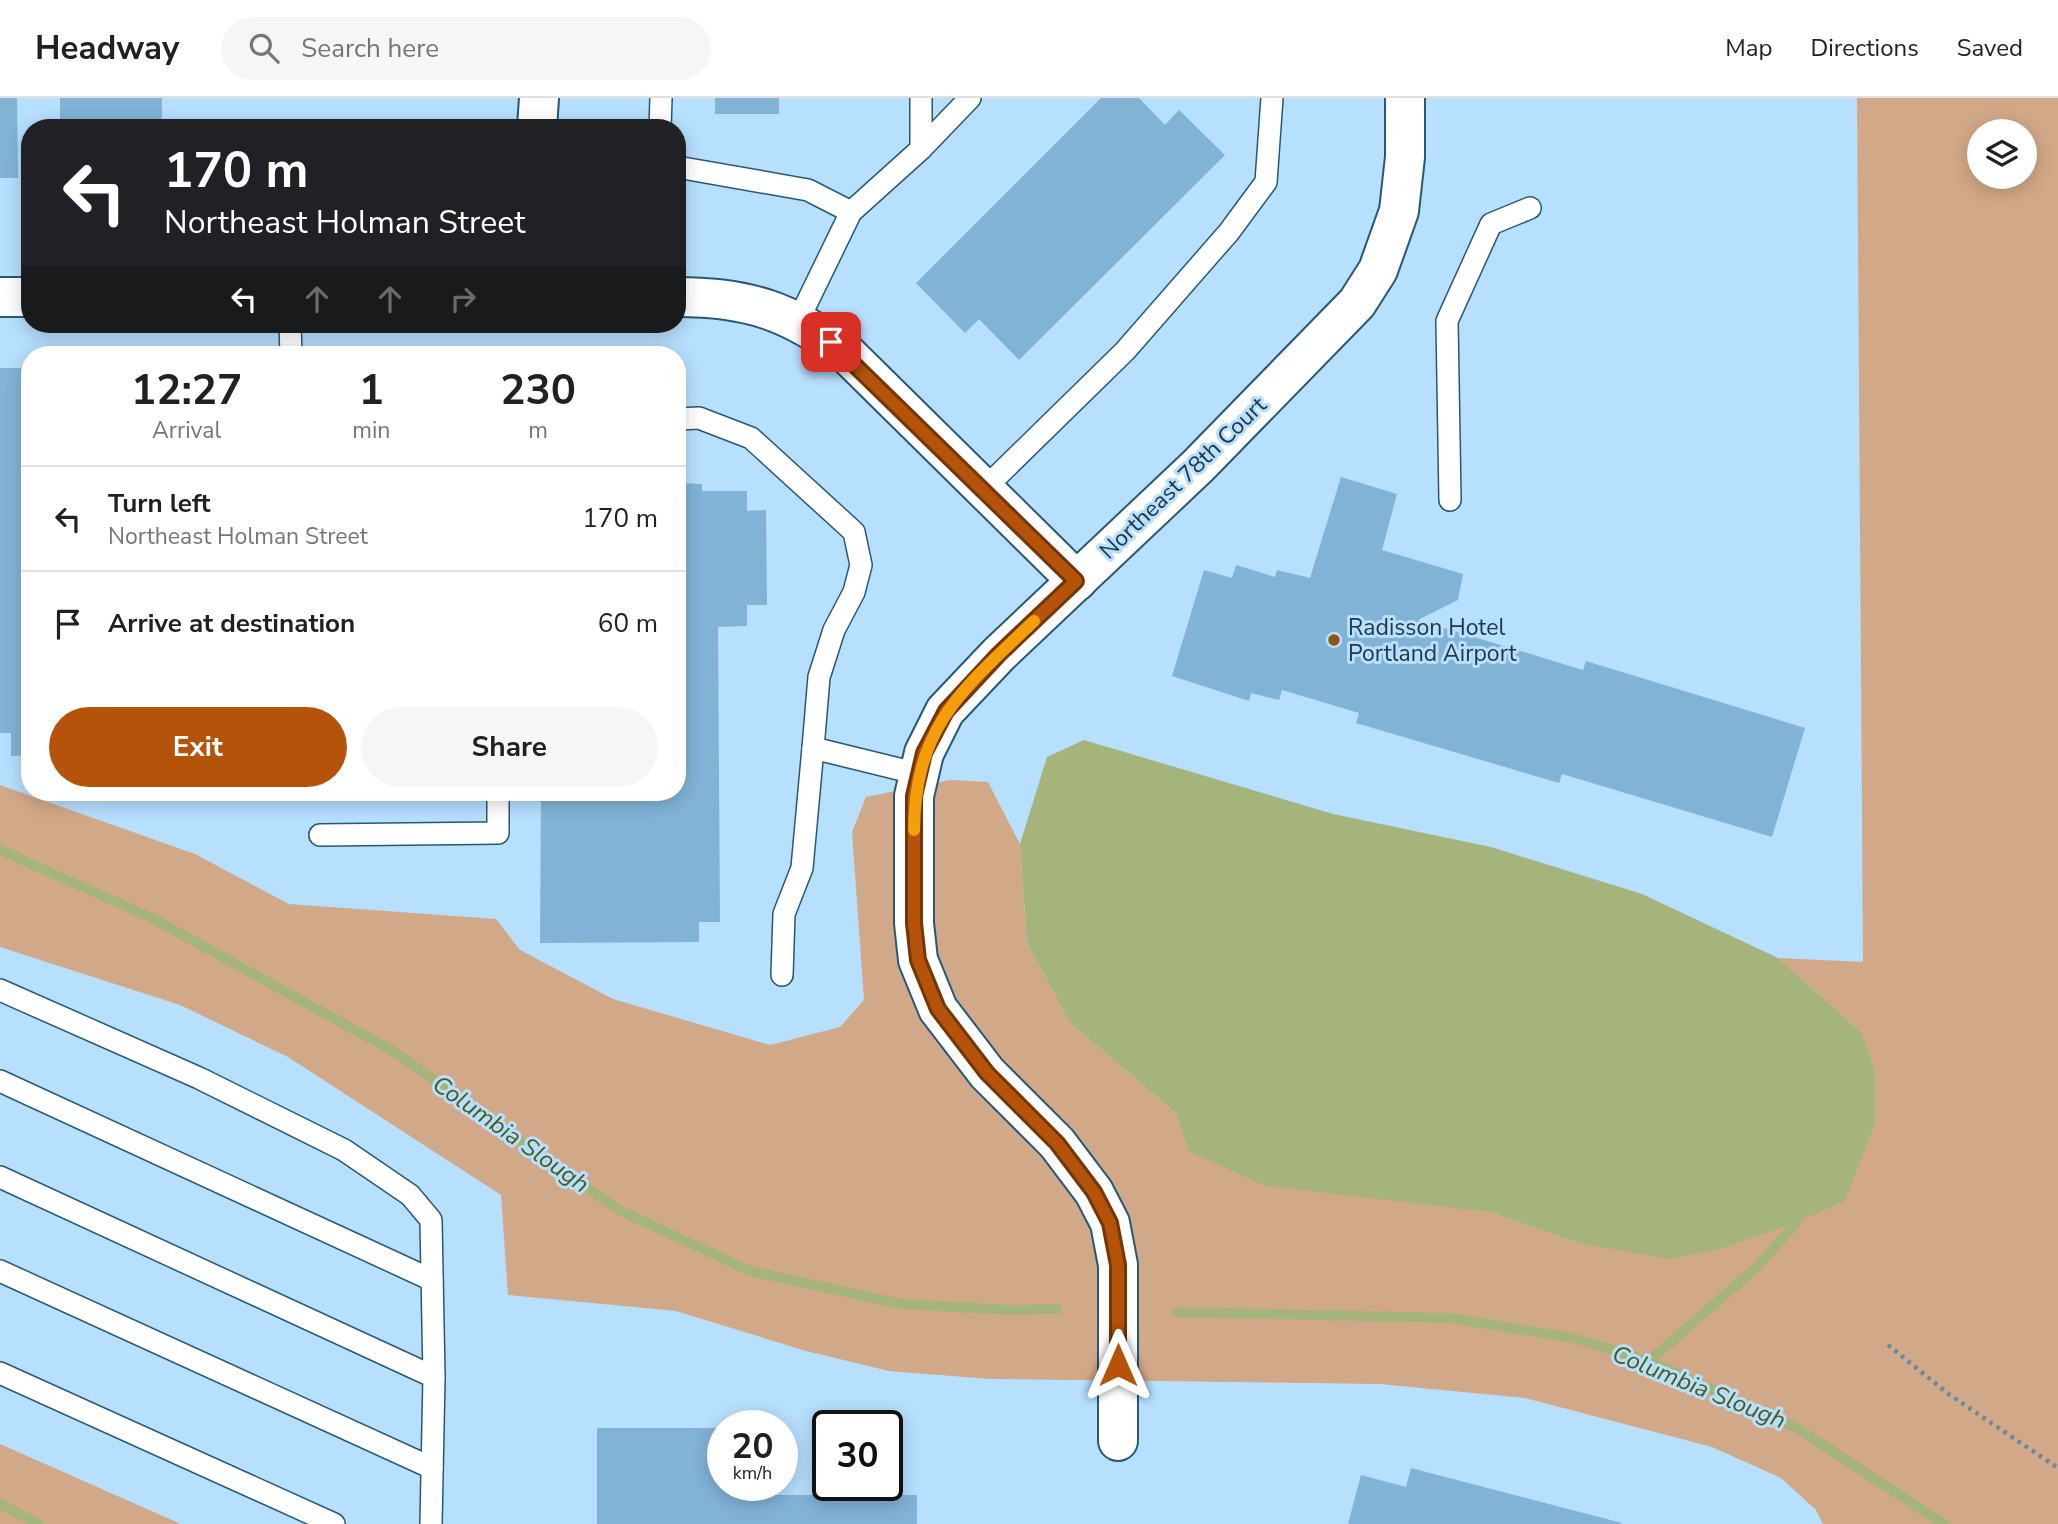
<!DOCTYPE html>
<style>
:root{--surface:#fff;--page:#f6f6f6;--text:#202124;--muted:#757577;--line:#e0e0e0;--accent:#b45309}
body{margin:0;font-family:"Nunito Sans",sans-serif;background:var(--page);color:var(--text);height:100vh;display:flex;flex-direction:column;font-size:26px;white-space:nowrap}
*{box-sizing:border-box;margin:0}
p{font-size:23px;color:var(--muted)}
.icon{flex:none;width:38px;height:38px;fill:none;stroke:currentColor;stroke-width:2;stroke-linecap:round;stroke-linejoin:round}
.map{position:relative;flex:1;overflow:hidden}
.side{position:absolute;left:21px;top:248px;width:665px;height:455px;display:flex;flex-direction:column;background:var(--surface);border-radius:28px;box-shadow:0 4px 18px #0003}
.side>*{flex:none}
.banner{position:absolute;left:21px;top:21px;width:665px;height:214px;border-radius:28px;box-shadow:0 4px 18px #0003;background:#202124;color:#fff;overflow:hidden}
.tools{position:absolute;left:1967px;top:21px;display:grid;gap:14px}
.tools a{display:grid;place-items:center;width:70px;height:70px;border-radius:50%;background:var(--surface);box-shadow:0 4px 18px #0003;font-size:35px}
.speed{position:absolute;left:707px;top:1312px;display:flex;gap:14px;font-size:35px;font-weight:700;text-align:center}
.speed>*{display:grid;place-content:center;width:91px;height:91px;border-radius:50%;background:var(--surface);box-shadow:0 4px 18px #0003;line-height:1}
.speed small{font-size:18px;font-weight:400}
.speed .limit{border:4px solid #111;border-radius:10px;background:#fff;color:#111}
.pin{position:absolute;display:grid;place-items:center;width:60px;height:60px;color:#fff;margin:-30px;border-radius:14px;box-shadow:0 4px 10px #0006}
.me{position:absolute;width:77px;margin:-38px;rotate:0deg;stroke-linejoin:round;filter:drop-shadow(0 0 5px #0008)}
.turn{display:flex;align-items:center;gap:24px;height:147px;padding:0 28px;font-size:32px}
.turn .icon{width:91px;height:91px;stroke-width:2.5}
.turn b{display:block;font-size:49px;line-height:60px}
.lanes{display:flex;align-items:center;height:66px;padding:0 28px;background:#0003;justify-content:center;gap:35px;direction:ltr}
.lanes .off{opacity:.35}
.eta{display:flex;justify-content:space-evenly;align-items:center;height:119px;text-align:center}
.eta b{font-size:42px;font-weight:700;line-height:49px}
.button{display:flex;gap:14px;margin-top:auto;padding:14px 28px}
.button a{flex:1;height:80px;border-radius:42px;background:var(--accent);color:#fff;font-size:28px;font-weight:700;line-height:80px;text-align:center}
.button a+a{background:var(--page);color:var(--text)}
ul{padding:0;list-style:none}
li{display:flex;align-items:center;gap:21px;height:105px;padding:0 28px;border-top:2px solid var(--line)}
li div{flex:1}
li b{display:block;font-size:26px}
li em{font-style:normal}
header{display:flex;align-items:center;gap:42px;box-sizing:border-box;height:98px;padding:0 35px;background:var(--surface);border-bottom:2px solid var(--line)}
header strong{font-size:33px}
nav{display:flex;gap:38px;margin-inline-start:auto;font-size:24px}
.search{width:490px;height:63px;background:var(--page);display:flex;align-items:center;gap:18px;box-sizing:border-box;padding:0 24px;border-radius:38px;color:var(--muted);font-size:26px}
.map>svg:first-child{display:block}
.green{fill:#d2a988;fill-rule:evenodd}
.water{fill:#a5b47a}
.lines{fill:none;stroke-linecap:round;stroke-linejoin:round}
.stream{stroke:#a5b47a;stroke-width:10}
.building{fill:#81b3d7}
.service-casing{stroke:#275878;stroke-width:24}
.minor-casing{stroke:#275878;stroke-width:42}
.tertiary-casing{stroke:#275878;stroke-width:42}
.path{stroke:#6a889e;stroke-width:4.5;stroke-dasharray:3.5 5;stroke-linecap:butt}
.service{stroke:#fff;stroke-width:21}
.minor{stroke:#fff;stroke-width:38}
.tertiary{stroke:#fff;stroke-width:38}
.route-casing{stroke:#753606;stroke-width:18}
.route{stroke:#b45309;stroke-width:12}
.slow{stroke:#f59e0b;stroke-width:12}
.poi-dot{fill:#915517;stroke:#b7dffe;stroke-width:2.5}
.labels{text-anchor:middle;dominant-baseline:central;stroke-width:6;stroke-linejoin:round;paint-order:stroke}
.street-label{font-size:23px;fill:#233847;stroke:#b7dffe}
.poi-label{font-size:23px;fill:#233847;stroke:#b7dffe;text-anchor:start}
.water-label{font-size:24px;font-style:italic;fill:#4d5a1b;stroke:#b7dffe}
</style>
<header>
<strong>Headway</strong>
<div class="search"><svg class="icon" aria-label="search" viewBox="0 0 24 24"><circle cx="10" cy="10" r="6"/><path d="M15 15l6 6"/></svg>Search here</div>
<nav><a>Map</a><a>Directions</a><a>Saved</a></nav>
</header>
<div class="map">
<svg width="2058" height="1426" viewBox="0 0 2058 1426">
<rect width="100%" height="100%" fill="#b7dffe"/>
<g class="green">
<path d="M1857,0h201v1426h-235l-7,-14 -35,-32 -69,-31 -187,-49 -145,-14 -390,-5 -101,-8 -83,-20 -130,-40 -168,-16 -7,-100 -213,-138 -108,-52 -180,-58v-162l195,69 94,50 207,15 24,31 93,49 157,46 70,-18 24,-27 -12,-168 14,-35 84,-17 38,2 32,62 7,98 42,80 107,91 12,38 226,51 76,10 88,31 283,-211 -83,-74 85,4zM1979,33h46v46h-46z"/>
<polygon points="0,1346 181,1426 0,1426"/>
</g>
<polygon class="water" points="1084,642 1333,716 1491,749 1642,796 1778,860 1861,934 1875,974 1875,1025 1845,1103 1797,1124 1716,1152 1669,1161 1578,1145 1490,1114 1265,1088 1188,1053 1176,1015 1069,924 1027,844 1020,746 1047,659"/>
<g class="lines">
<g class="stream">
<polyline points="0,752 150,819 393,953 619,1112 750,1173 901,1206 1012,1212 1057,1211"/>
<polyline points="1177,1214 1450,1220 1573,1240 1649,1263 1797,1330 1944,1426"/>
<polyline points="1649,1263 1756,1170 1797,1124"/>
<polyline points="0,1406 39,1426"/>
</g>
</g>
<g class="building">
<polygon points="0,0 17,0 18,80 0,80"/>
<rect x="60" y="0" width="102" height="30"/>
<rect x="715" y="0" width="64" height="16"/>
<polygon points="1101,0 1139,0 1165,27 1179,12 1225,57 1019,262 979,221 965,235 916,185"/>
<polygon points="0,270 30,270 30,657 11,658 11,635 0,635"/>
<polygon points="1341,379 1397,396 1382,452 1463,476 1458,502 1418,522 1583,572 1586,563 1805,630 1772,739 1562,676 1559,685 1356,625 1359,615 1282,592 1279,602 1251,595 1249,603 1172,578 1204,472 1232,480 1236,467 1275,479 1277,472 1310,480"/>
<polygon points="677,385 702,386 702,393 747,393 747,413 766,412 767,507 747,507 747,528 718,529 720,824 699,824 699,844 540,845 541,695 677,695"/>
<polygon points="597,1330 723,1330 723,1388 756,1388 757,1397 917,1397 917,1426 597,1426"/>
<polygon points="1411,1370 1622,1425 1622,1426 1348,1426 1361,1377 1406,1389"/>
</g>
<g class="lines">
<defs>
<g id="service">
<polyline points="660,30 661,0"/>
<polyline points="921,51 970,0"/>
<polyline points="677,69 808,92 851,114"/>
<polyline points="798,223 851,114 921,51 921,0"/>
<polyline points="290,226 291,257"/>
<polyline points="677,321 699,320 751,340 854,434 861,467 854,494 834,532 819,579 813,650"/>
<polyline points="984,391 1125,253 1229,134 1266,84 1272,0"/>
<polyline points="1450,402 1447,223 1491,126 1530,110"/>
<polyline points="320,737 498,735 498,695"/>
<polyline points="782,877 784,816 802,770 813,650 919,676"/>
<polyline points="0,892 199,980 344,1052 410,1097 431,1122 434,1279"/>
<polyline points="0,983 432,1182"/>
<polyline points="0,1079 434,1279 431,1426"/>
<polyline points="0,1173 432,1370"/>
<polyline points="0,1275 334,1426"/>
</g>
<g id="minor">
<path d="M677,199c71,0 113,14 170,57l230,227"/>
<polyline points="1118,1343 1118,1167 1110,1125 1094,1094 1057,1045 987,975 938,911 918,862 914,825 914,698 924,655 945,613 999,556 1198,368 1357,205 1378,172 1399,113 1405,59 1405,0"/>
</g>
<g id="tertiary">
<polyline points="537,30 539,0"/>
<polyline points="0,199 30,199"/>
</g>
</defs>
<use href="#service" class="service-casing"/>
<use href="#minor" class="minor-casing"/>
<use href="#tertiary" class="tertiary-casing"/>
<polyline class="path" points="1888,1247 1950,1297 2058,1370"/>
<use href="#service" class="service"/>
<use href="#minor" class="minor"/>
<use href="#tertiary" class="tertiary"/>
</g>
<g class="lines">
<defs>
<polyline id="route" points="831,244 1076,483 999,556 946,613 924,655 914,698 914,825 918,862 938,911 987,975 1057,1045 1094,1094 1110,1125 1118,1167 1118,1267"/>
</defs>
<use href="#route" class="route-casing"/>
<use href="#route" class="route"/>
<path class="slow" d="M914,732c1,-105 49,-141 120,-209"/>
</g>
<circle class="poi-dot" cx="1334" cy="542" r="7"/>
<g class="labels">
<g class="street-label">
<text transform="translate(1183 380) rotate(-44)">Northeast 78th Court</text>
</g>
<g class="poi-label">
<text x="1348" y="529">Radisson Hotel<tspan x="1348" dy="26">Portland Airport</tspan></text>
</g>
<g class="water-label">
<text transform="translate(511 1036) rotate(35)">Columbia Slough</text>
<text transform="translate(1699 1289) rotate(22)">Columbia Slough</text>
</g>
</g>
</svg>
<div class="tools">
<a><svg class="icon" aria-label="layers" viewBox="0 0 24 24"><path d="M12 4l9 5-9 5-9-5zM3 14l9 5 9-5"/></svg></a>
</div>
<div class="speed"><div>20<small>km/h</small></div><div class="limit">30</div></div>
<div class="pin" style="left:831px;top:244px;background:#d93025"><svg class="icon" aria-label="arrive" viewBox="0 0 24 24"><path d="M6 21V4h12l-3 4 3 4H6"/></svg></div>
<svg class="me" style="left:1118px;top:1267px" viewBox="-20 -20 40 40"><path d="M0-17L14 15 0 8-14 15z" fill="#b45309" stroke="#fff" stroke-width="4"/></svg>
<div class="banner">
<div class="turn"><svg class="icon" aria-label="left" viewBox="0 0 24 24"><path d="M17 20v-9H6M10 6l-5 5 5 5"/></svg><div><b>170 m</b>Northeast Holman Street</div></div>
<div class="lanes"><svg class="icon" aria-label="left" viewBox="0 0 24 24"><path d="M17 20v-9H6M10 6l-5 5 5 5"/></svg><svg class="icon off" aria-label="ahead" viewBox="0 0 24 24"><path d="M12 20V5M6 11l6-6 6 6"/></svg><svg class="icon off" aria-label="ahead" viewBox="0 0 24 24"><path d="M12 20V5M6 11l6-6 6 6"/></svg><svg class="icon off" aria-label="right" viewBox="0 0 24 24"><path d="M7 20v-9h11M14 6l5 5-5 5"/></svg></div>
</div>
<section class="side">
<div class="eta">
<div><b>12:27</b><p>Arrival</p></div>
<div><b>1</b><p>min</p></div>
<div><b>230</b><p>m</p></div>
</div>
<ul>
<li><svg class="icon" aria-label="left" viewBox="0 0 24 24"><path d="M17 20v-9H6M10 6l-5 5 5 5"/></svg><div><b>Turn left</b><p>Northeast Holman Street</p></div><em>170 m</em></li>
<li><svg class="icon" aria-label="arrive" viewBox="0 0 24 24"><path d="M6 21V4h12l-3 4 3 4H6"/></svg><div><b>Arrive at destination</b></div><em>60 m</em></li>
</ul>
<div class="button"><a>Exit</a><a>Share</a></div>
</section>
</div>
